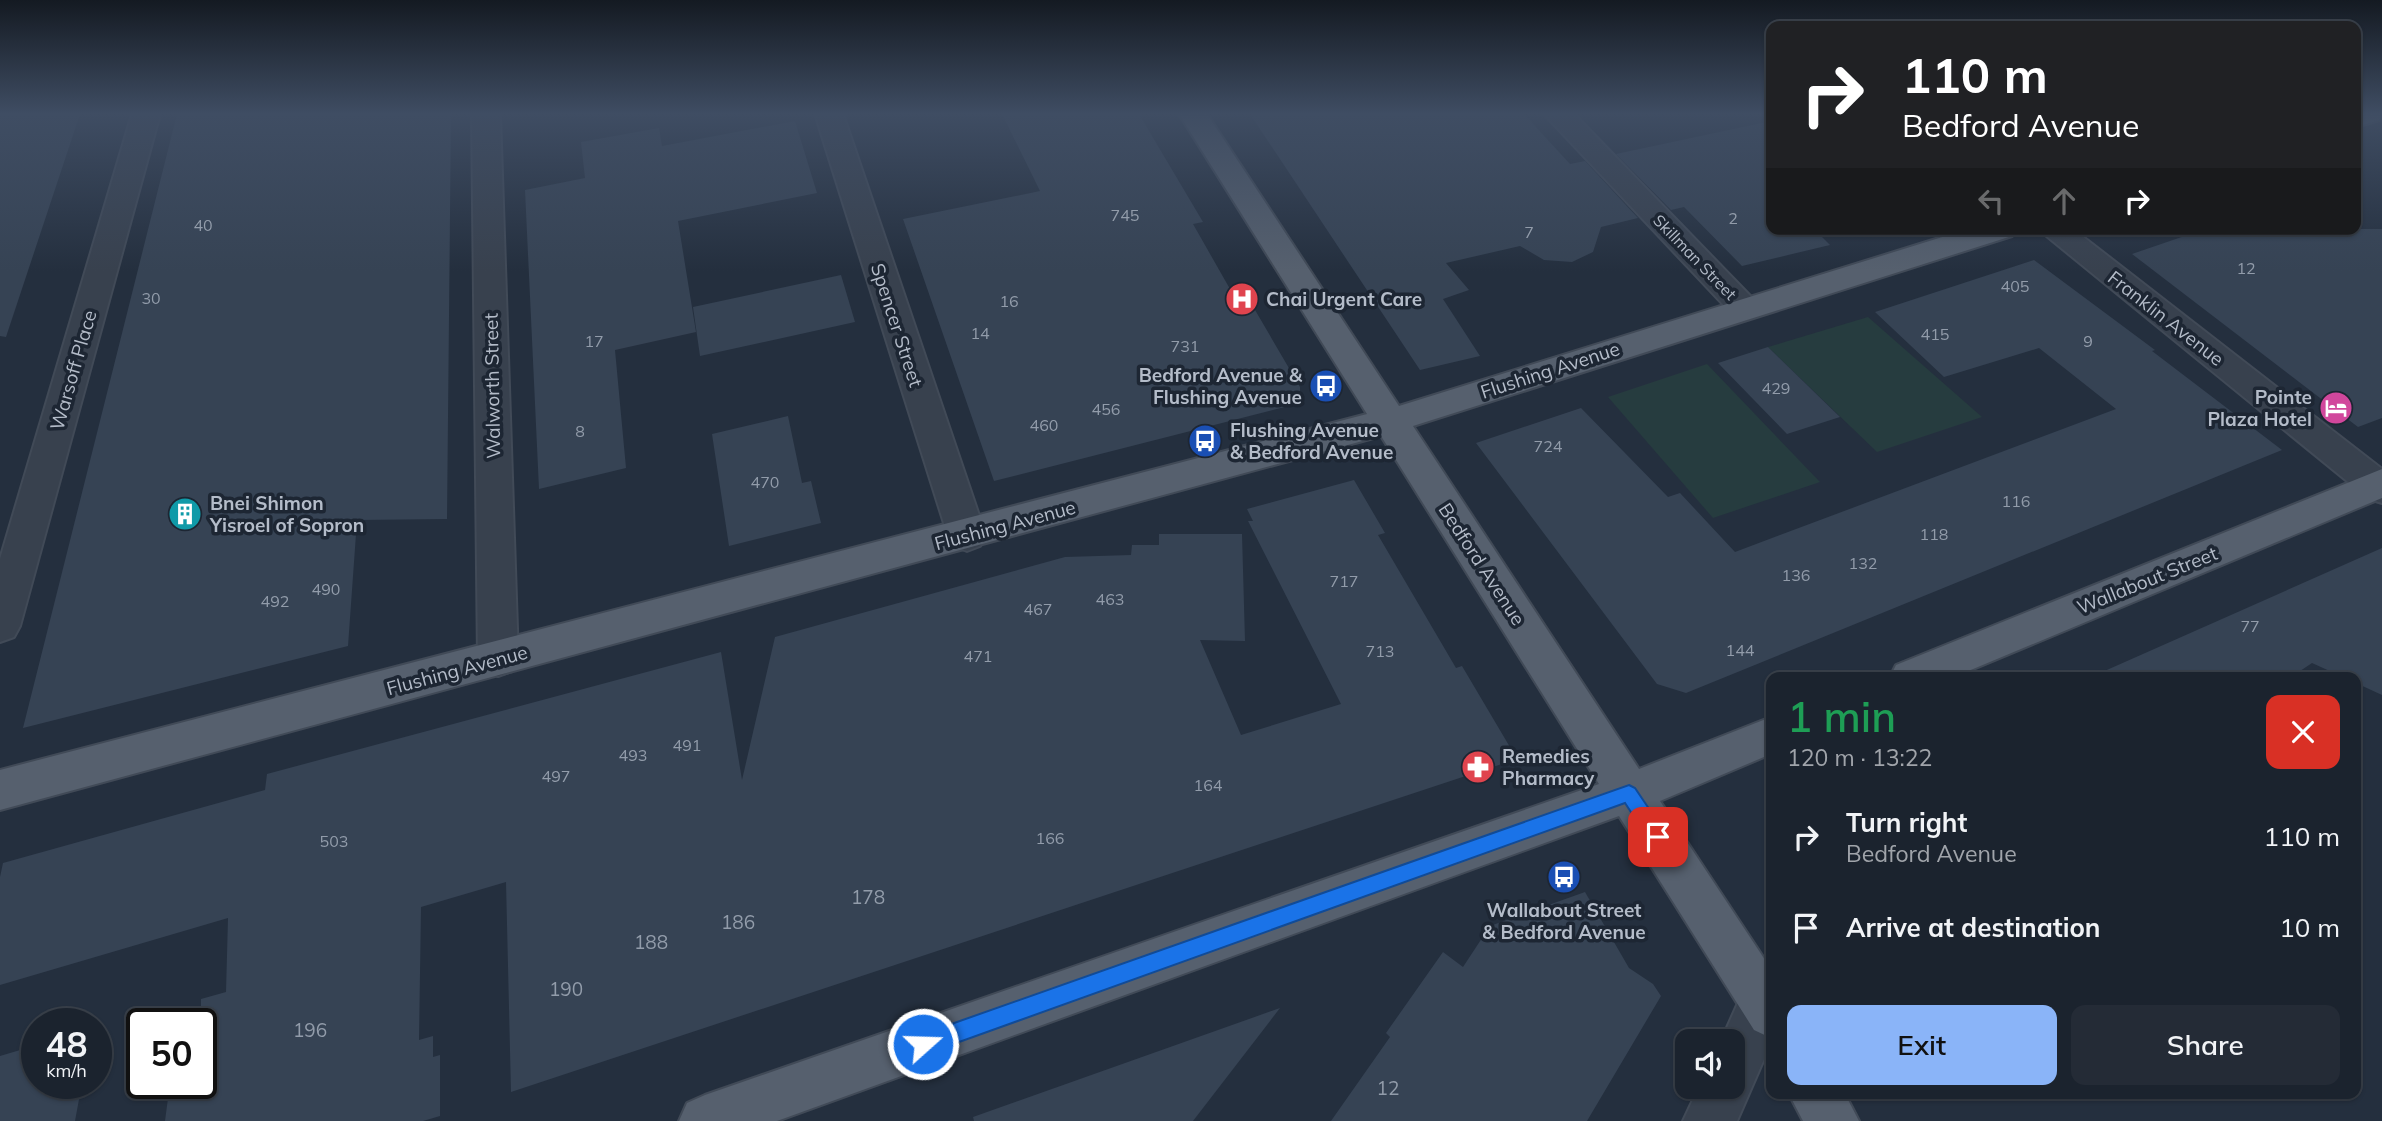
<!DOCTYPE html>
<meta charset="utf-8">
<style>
:root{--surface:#1b232e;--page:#242b36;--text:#f1f3f6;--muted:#a0a4aa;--line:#39404a;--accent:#8ab4f8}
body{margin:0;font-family:Mulish,sans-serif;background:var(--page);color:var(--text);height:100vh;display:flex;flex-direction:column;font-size:26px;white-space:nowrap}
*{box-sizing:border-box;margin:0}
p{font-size:23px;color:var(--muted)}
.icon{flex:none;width:38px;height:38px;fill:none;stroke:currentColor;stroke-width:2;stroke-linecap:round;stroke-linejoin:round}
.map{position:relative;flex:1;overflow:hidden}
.details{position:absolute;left:1766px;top:672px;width:595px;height:427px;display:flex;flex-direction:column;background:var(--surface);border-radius:14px;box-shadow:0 2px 5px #0004,0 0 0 2px var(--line)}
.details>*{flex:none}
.banner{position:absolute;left:1766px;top:21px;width:595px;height:214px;border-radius:14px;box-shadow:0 2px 5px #0004,0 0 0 2px var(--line);background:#202124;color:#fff;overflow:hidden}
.controls{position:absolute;left:1675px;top:1029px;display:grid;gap:14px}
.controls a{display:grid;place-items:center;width:70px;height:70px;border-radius:14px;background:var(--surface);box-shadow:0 2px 5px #0004,0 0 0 2px var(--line);font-size:35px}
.speed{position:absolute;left:21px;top:1008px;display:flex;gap:14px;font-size:35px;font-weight:700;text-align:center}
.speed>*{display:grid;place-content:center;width:91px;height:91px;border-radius:50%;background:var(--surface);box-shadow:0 2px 5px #0004,0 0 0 2px var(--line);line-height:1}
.speed small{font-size:18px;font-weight:400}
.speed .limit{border:4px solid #111;border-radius:10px;background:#fff;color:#111}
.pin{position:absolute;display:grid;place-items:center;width:60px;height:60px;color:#fff;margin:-30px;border-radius:14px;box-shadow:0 4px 10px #0006}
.me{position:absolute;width:77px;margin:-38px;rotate:70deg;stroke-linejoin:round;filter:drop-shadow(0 0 5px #0008)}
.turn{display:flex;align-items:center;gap:24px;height:147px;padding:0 21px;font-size:32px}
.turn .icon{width:91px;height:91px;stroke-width:2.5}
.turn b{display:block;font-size:49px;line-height:60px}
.lanes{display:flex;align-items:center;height:66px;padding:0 21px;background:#0003;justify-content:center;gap:35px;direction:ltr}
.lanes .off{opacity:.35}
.round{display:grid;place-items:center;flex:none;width:74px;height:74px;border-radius:14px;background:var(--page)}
.summary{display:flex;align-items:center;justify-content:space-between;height:119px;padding:0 21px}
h1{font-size:42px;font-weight:600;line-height:52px;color:#1e9e55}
.cta{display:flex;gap:14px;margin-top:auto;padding:14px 21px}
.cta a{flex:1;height:80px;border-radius:14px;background:var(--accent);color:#111;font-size:28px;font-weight:600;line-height:80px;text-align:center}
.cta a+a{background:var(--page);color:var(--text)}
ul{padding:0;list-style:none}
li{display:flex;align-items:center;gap:21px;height:91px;padding:0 21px}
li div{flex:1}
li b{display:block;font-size:26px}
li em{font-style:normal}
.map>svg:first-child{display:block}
.green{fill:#263c3f}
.building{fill:#364354}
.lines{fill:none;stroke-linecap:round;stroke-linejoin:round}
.minor-casing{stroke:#414a57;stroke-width:4}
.major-casing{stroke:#414a57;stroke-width:4}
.minor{fill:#38414e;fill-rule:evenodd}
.major{fill:#56606e;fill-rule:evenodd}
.route{fill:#1a73e8;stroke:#114b97;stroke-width:2}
.labels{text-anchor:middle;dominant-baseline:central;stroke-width:7;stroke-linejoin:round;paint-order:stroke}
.number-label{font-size:16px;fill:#929caa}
.far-street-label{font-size:16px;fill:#b4bcc9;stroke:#1d2633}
.poi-label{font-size:19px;font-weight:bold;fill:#b4bcc9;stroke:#1d2633;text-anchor:start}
.street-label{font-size:19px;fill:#b4bcc9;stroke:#1d2633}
.near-number-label{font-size:19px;fill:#929caa}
</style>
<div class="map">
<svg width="2382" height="1121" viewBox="0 0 2382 1121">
<rect width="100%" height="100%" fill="#242f3e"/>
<g class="green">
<polygon points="1868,317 1982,417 1877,452 1768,347"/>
<polygon points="1707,364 1820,482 1713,518 1608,397"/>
</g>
<g class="building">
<polygon points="0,114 80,114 6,337 0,336"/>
<polygon points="177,114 451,114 447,519 357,520 348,646 23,728"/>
<polygon points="1002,114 1139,114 1203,222 1193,224 1230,289 1241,286 1300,387 1300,403 994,481 903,219 1040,191"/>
<polygon points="1250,114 1524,114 1570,164 1585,161 1638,218 1601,227 1593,252 1572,262 1544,260 1520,246 1446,263 1469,290 1443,299 1480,356 1420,370"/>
<polygon points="795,121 817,193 678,221 696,332 615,350 626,468 539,489 525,190 585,178 581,142 659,128 662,146"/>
<polygon points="1771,121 1771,229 1814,229 1830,245 1742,266 1684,207 1671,210 1616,154"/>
<polygon points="2205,229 2382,229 2382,418 2358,427 2132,254"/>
<polygon points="2034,260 2155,350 2152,351 2282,450 1686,693 1657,684 1476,443 1581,408 1668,497 1680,493 1735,552 2116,409 2039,348 1944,377 1875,312"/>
<polygon points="841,275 855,322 700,356 693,307"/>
<polygon points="1768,347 1840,417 1787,434 1718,363"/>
<polygon points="788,416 802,483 811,481 821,523 729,546 712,434"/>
<polygon points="1354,480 1385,533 1378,535 1456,668 1462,666 1517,759 511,1092 506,882 421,907 419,1040 433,1036 433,1057 440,1055 440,1116 423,1121 165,1121 170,1083 201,1083 201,999 226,992 228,918 0,985 0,877 3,863 265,790 267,774 721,652 742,780 775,637 1065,557 1131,555 1132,545 1159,545 1159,534 1242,534 1245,641 1200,640 1241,735 1341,704 1248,521 1253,521 1247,509"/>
<polygon points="2382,548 2382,695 2356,683 2356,677 2343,677 2312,663 2291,677 2091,677"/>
<polygon points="1585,892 1629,968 1653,984 1661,996 1587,1121 1331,1121 1390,1037 1386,1033 1443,952 1463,967 1490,926"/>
<polygon points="1280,1008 1193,1121 974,1121 973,1117"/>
<polygon points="37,1045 37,1083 82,1083 75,1121 0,1121 0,1056"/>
</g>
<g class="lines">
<defs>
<g id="minor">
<polygon points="132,114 160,114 20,626 14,637 0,642 0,559"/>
<polygon points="472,114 500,114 518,659 512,671 498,676 484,671 478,659"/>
<polygon points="815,114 843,114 986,536 980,546 967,551 954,546 948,536"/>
<polygon points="1544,114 1574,114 1756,302 1761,309 1756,316 1745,320 1734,316"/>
<polygon points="2038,229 2073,229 2382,469 2382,503 2369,499"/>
<polygon points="1771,960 1771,1043 1737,1121 1683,1121 1699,1087 1732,1087 1732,1041 1721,1041 1754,967"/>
</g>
<g id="major">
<polygon points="1179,114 1207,114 1399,406 1968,229 2016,229 2012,236 1413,426 1639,769 1771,717 1771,754 1660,801 1771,969 1771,1038 1754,1030 1619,816 777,1121 679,1121 687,1103 705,1095 1599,784 1381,436 0,810 0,770 1367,414"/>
<polygon points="2356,114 2382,114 2382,115 2379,120 2356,127"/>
<polygon points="2382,469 2382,498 1954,677 1890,677 1896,665"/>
<polygon points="1789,1094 1845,1094 1859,1121 1803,1121"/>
</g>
</defs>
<use href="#minor" class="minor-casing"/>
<use href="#major" class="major-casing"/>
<use href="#minor" class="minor"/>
<use href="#major" class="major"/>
</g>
<linearGradient id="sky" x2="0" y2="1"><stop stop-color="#141a22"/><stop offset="0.42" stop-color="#3f4d63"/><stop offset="1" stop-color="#3f4d63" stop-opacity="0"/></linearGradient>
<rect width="2382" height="271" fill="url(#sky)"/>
<polygon class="route" points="1629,785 1635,788 1664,831 1667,837 1664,843 1658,845 1651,843 1625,803 923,1055 916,1052 913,1044 916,1037 923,1034"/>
<defs>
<symbol id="hospital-disc" viewBox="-11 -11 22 22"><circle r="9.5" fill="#e0444e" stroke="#1d2633"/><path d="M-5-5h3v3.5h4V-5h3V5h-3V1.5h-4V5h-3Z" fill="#fff"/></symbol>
<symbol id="bus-disc" viewBox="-11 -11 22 22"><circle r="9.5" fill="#1a4fb4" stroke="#1d2633"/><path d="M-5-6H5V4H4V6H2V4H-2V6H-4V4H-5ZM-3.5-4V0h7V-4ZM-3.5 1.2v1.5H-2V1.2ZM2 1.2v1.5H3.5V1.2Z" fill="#fff"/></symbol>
<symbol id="hotel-disc" viewBox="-11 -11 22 22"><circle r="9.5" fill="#d1479c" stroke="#1d2633"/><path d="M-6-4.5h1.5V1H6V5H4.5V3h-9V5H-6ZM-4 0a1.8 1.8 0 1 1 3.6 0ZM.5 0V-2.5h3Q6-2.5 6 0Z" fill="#fff"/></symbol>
<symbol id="building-disc" viewBox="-11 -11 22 22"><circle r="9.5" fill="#0f9aa8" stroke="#1d2633"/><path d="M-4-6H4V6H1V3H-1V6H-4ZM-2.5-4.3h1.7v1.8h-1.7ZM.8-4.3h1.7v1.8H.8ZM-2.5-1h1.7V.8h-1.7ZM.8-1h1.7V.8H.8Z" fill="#fff"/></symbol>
<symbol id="pharmacy-disc" viewBox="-11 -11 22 22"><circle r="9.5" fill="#e0444e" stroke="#1d2633"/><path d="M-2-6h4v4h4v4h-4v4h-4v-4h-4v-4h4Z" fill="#fff"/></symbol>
</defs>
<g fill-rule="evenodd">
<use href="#hospital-disc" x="1223" y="280" width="38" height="38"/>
<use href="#bus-disc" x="1307" y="367" width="38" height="38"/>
<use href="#hotel-disc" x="2317" y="389" width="38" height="38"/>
<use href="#bus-disc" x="1186" y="422" width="38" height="38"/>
<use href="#building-disc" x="166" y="495" width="38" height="38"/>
<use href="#pharmacy-disc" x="1459" y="748" width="38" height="38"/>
<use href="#bus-disc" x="1545" y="858" width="38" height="38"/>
</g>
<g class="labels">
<g class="number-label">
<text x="1125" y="215">745</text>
<text x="1733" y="218">2</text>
<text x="203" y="225">40</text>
<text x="1529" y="232">7</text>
<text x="2246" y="268">12</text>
<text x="2015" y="286">405</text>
<text x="151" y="298">30</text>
<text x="1009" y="301">16</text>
<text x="980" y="333">14</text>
<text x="1935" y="334">415</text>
<text x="594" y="341">17</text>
<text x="2088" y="341">9</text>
<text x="1185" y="346">731</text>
<text x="1776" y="388">429</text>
<text x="1106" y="409">456</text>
<text x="1044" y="425">460</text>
<text x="580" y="431">8</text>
<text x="1548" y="446">724</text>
<text x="765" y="482">470</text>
<text x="2016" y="501">116</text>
<text x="1934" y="534">118</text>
<text x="1863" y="563">132</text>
<text x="1796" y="575">136</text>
<text x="1344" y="581">717</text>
<text x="326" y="589">490</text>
<text x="1110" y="599">463</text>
<text x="275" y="601">492</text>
<text x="1038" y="609">467</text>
<text x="2250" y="626">77</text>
<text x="1740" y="650">144</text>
<text x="1380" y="651">713</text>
<text x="978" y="656">471</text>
<text x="687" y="745">491</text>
<text x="633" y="755">493</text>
<text x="556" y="776">497</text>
<text x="1208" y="785">164</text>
<text x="1050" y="838">166</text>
<text x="334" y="841">503</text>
</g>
<g class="far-street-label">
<text transform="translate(1695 257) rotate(46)">Skillman Street</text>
</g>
<g class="poi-label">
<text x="1266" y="299">Chai Urgent Care</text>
<text x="1302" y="375" text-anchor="end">Bedford Avenue &amp;<tspan x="1302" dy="22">Flushing Avenue</tspan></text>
<text x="2312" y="397" text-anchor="end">Pointe<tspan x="2312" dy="22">Plaza Hotel</tspan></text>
<text x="1230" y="430">Flushing Avenue<tspan x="1230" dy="22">&amp; Bedford Avenue</tspan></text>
<text x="210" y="503">Bnei Shimon<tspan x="210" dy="22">Yisroel of Sopron</tspan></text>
<text x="1502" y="756">Remedies<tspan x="1502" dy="22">Pharmacy</tspan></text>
<text x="1564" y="910" text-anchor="middle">Wallabout Street<tspan x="1564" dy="22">&amp; Bedford Avenue</tspan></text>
</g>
<g class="street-label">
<text transform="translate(2166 318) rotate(38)">Franklin Avenue</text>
<text transform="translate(897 325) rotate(72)">Spencer Street</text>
<text transform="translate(73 370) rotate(-74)">Warsoff Place</text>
<text transform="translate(1550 370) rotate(-18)">Flushing Avenue</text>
<text transform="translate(492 386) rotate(-91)">Walworth Street</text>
<text transform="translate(1005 525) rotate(-15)">Flushing Avenue</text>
<text transform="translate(1482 564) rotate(57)">Bedford Avenue</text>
<text transform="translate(2147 580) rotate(-22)">Wallabout Street</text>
<text transform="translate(457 670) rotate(-15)">Flushing Avenue</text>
</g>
<g class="near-number-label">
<text x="868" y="897">178</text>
<text x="738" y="922">186</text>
<text x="651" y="942">188</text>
<text x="566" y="989">190</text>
<text x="310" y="1030">196</text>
<text x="1388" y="1088">12</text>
</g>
</g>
</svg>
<div class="controls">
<a><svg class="icon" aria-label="sound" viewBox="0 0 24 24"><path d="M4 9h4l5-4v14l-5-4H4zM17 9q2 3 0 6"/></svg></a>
</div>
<div class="speed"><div>48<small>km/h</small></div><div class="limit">50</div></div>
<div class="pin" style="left:1658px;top:837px;background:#d93025"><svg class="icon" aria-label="arrive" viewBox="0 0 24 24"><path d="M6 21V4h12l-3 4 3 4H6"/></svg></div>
<svg class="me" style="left:923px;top:1044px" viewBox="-20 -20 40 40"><circle r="17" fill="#1a73e8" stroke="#fff" stroke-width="3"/><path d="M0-11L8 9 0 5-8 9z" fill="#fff"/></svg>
<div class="banner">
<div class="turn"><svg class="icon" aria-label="right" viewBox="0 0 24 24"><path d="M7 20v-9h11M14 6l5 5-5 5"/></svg><div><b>110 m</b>Bedford Avenue</div></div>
<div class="lanes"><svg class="icon off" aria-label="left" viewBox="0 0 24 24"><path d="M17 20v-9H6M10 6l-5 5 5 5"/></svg><svg class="icon off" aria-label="ahead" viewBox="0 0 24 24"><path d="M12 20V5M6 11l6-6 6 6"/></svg><svg class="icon" aria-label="right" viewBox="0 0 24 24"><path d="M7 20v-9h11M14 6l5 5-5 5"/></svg></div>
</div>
<section class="details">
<div class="summary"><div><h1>1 min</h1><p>120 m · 13:22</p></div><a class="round" style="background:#d93025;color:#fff"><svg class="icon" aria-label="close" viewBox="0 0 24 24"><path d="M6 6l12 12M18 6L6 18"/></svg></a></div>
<ul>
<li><svg class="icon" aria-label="right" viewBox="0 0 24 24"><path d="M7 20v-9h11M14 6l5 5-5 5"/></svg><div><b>Turn right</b><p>Bedford Avenue</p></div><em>110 m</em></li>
<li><svg class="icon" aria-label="arrive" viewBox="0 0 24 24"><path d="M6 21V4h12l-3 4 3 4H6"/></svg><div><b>Arrive at destination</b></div><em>10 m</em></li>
</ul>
<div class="cta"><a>Exit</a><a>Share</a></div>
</section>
</div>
